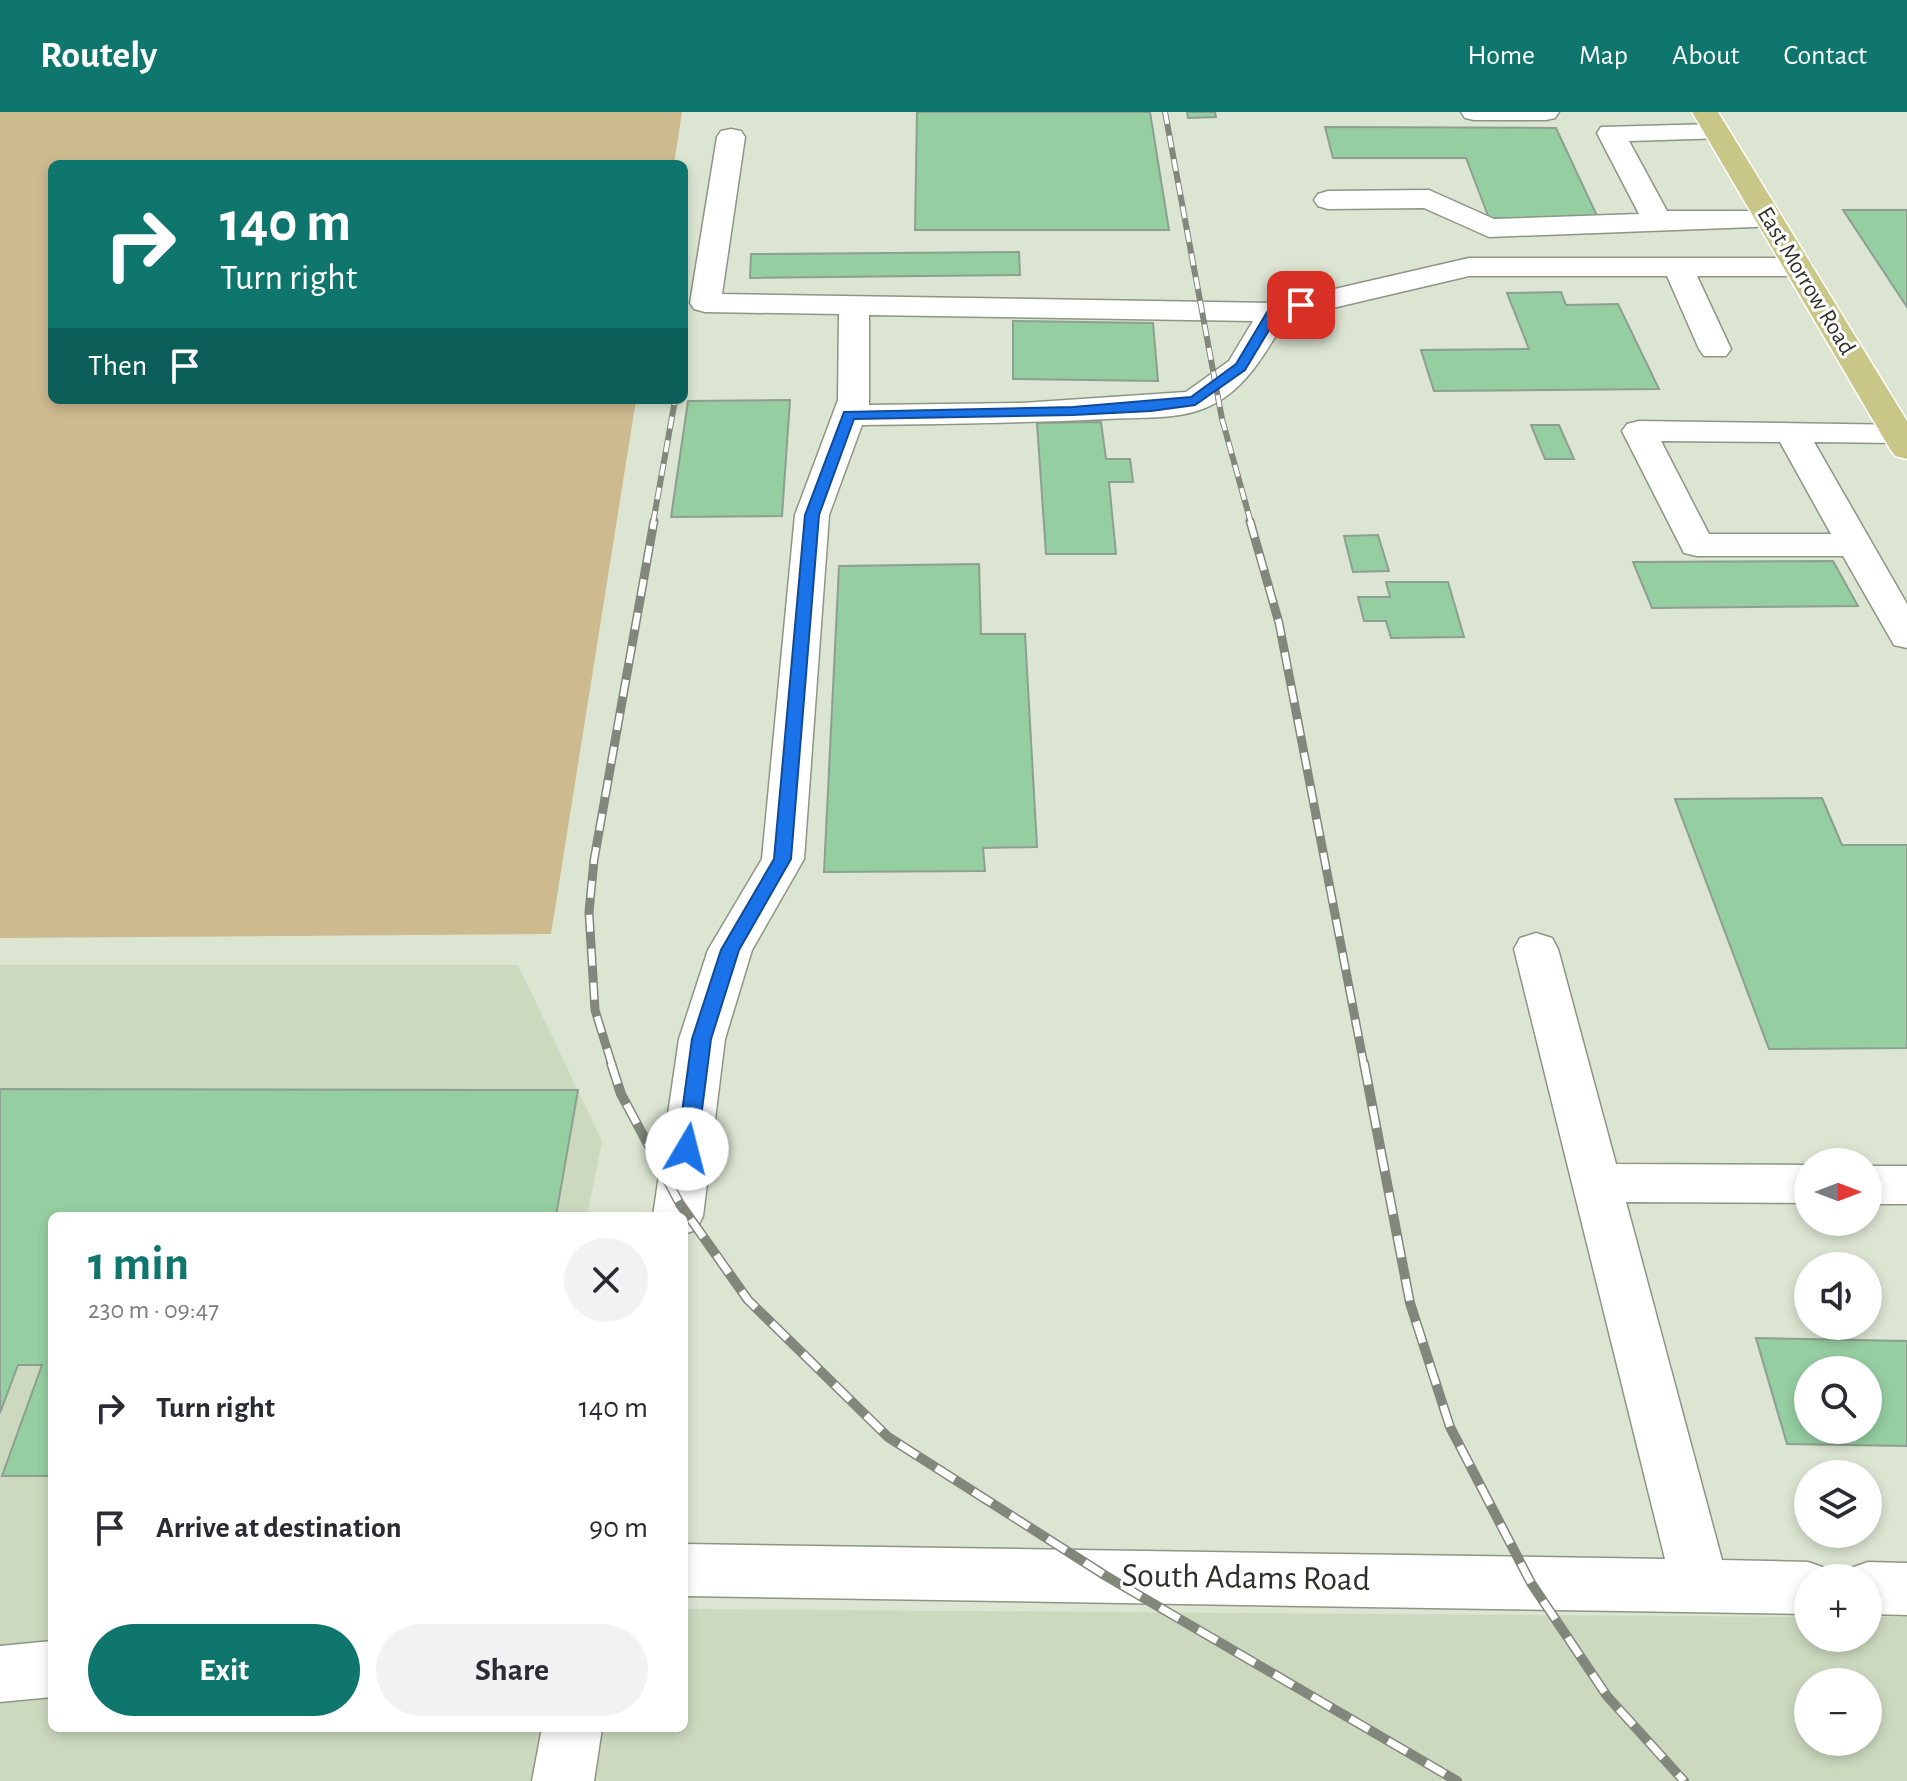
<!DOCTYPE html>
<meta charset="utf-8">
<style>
:root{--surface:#fff;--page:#f2f2f3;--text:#2b2b33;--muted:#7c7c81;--accent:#0f766e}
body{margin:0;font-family:"Alegreya Sans",sans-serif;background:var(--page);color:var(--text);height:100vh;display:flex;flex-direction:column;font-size:30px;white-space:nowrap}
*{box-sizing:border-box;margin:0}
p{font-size:26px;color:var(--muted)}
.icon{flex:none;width:44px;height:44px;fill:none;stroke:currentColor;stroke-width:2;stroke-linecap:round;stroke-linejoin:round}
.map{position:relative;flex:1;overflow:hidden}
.side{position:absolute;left:48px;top:1100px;width:640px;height:520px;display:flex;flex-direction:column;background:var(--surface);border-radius:12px;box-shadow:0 4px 12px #0003}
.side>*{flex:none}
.banner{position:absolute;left:48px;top:48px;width:640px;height:244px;border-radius:12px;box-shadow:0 4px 12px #0003;background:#0f766e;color:#fff;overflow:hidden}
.needle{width:52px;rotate:90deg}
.buttons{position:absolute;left:1794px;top:1036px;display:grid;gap:16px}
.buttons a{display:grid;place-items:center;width:88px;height:88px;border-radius:50%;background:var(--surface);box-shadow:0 4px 12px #0003;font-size:40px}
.pin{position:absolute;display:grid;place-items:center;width:68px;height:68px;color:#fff;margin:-34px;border-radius:16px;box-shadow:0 4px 12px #0006}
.me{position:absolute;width:88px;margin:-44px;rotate:8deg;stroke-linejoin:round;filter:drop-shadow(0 0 6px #0008)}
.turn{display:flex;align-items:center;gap:28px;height:168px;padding:0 40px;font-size:36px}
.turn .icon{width:104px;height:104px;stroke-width:2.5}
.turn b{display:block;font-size:56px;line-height:68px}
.then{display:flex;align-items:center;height:76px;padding:0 40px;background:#0003;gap:16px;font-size:30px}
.round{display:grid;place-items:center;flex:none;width:84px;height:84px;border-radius:42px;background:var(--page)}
.headline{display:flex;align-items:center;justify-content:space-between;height:136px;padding:0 40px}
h1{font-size:48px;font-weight:700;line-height:60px;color:var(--accent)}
.action{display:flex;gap:16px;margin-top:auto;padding:16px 40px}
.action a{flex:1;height:92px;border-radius:48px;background:var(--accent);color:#fff;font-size:32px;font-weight:700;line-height:92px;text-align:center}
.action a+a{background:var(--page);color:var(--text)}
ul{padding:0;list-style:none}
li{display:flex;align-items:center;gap:24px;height:120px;padding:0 40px}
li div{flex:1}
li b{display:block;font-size:30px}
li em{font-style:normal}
header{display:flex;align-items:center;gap:48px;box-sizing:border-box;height:112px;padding:0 40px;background:var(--accent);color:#fff}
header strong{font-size:38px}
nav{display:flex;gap:44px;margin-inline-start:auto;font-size:28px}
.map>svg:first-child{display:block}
.built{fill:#ccd9bf;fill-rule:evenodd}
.green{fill:#ceba8f}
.building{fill:#95cea1;stroke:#8e9f91;stroke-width:2;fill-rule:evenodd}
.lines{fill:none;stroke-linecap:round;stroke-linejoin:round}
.minor-casing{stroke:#8d9684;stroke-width:3}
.major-casing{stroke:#fff;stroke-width:3}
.minor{fill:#fff;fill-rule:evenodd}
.major{fill:#c9c788;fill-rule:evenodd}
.rail-far2-casing{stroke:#81887b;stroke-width:6}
.rail-far1-casing{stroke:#81887b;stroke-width:9}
.rail-casing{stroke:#81887b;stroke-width:10}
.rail-far2{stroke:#fff;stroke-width:4;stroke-dasharray:12;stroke-linecap:butt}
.rail-far1{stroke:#fff;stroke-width:6;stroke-dasharray:17;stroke-linecap:butt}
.rail{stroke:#fff;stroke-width:7;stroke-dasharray:22;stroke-linecap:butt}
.route{fill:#1a73e8;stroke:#114b97;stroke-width:2}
.labels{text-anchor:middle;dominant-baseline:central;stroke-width:6;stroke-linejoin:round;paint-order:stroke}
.far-street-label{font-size:24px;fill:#2d312a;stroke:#fff}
.near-street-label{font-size:34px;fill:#2d312a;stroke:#fff}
</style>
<header>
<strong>Routely</strong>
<nav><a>Home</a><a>Map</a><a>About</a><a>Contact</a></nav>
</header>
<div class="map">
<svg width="1907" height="1669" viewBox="0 0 1907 1669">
<rect width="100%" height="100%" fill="#dbe5d1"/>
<path class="built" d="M0,853h518l84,176 -15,75h-535v512h632v-119l1124,8v21h60v-21h39v164h-1907zM1808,1570h60v60h-60z"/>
<polygon class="green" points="0,0 682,0 674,52 52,52 52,288 636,288 551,822 0,826"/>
<g class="building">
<polygon points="917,0 1150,0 1169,118 915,118"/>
<polygon points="1187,0 1215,0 1216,5 1188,6"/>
<polygon points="1325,15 1556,16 1598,106 1489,106 1466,46 1333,46"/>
<polygon points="1843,98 1907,98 1907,195"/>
<polygon points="1019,140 1020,163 750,166 751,142"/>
<polygon points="1561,180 1566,193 1618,192 1659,277 1434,279 1421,238 1529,237 1507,181"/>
<polygon points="1013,209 1153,211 1158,269 1013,267"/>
<polygon points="790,288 782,404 671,405 688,289"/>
<polygon points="1101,310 1106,347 1130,347 1133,370 1109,370 1116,442 1046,442 1037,311"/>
<polygon points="1531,313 1559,313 1574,347 1545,347"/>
<polygon points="1378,423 1389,459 1353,460 1344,424"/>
<polygon points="1833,449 1858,494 1652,496 1633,450"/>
<polygon points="979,452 981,522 1025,522 1037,735 983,736 985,759 824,760 839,454"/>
<polygon points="1386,470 1448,470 1464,525 1391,526 1386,509 1364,509 1358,485 1390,485"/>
<polygon points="1822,686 1842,733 1907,733 1907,936 1769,937 1675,687"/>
<polygon points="0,977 578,978 556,1104 52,1104 52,1364 2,1364 42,1253 18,1253 0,1301"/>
<path d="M1756,1226l151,3v105l-120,-2zM1808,1258h60v60h-60z"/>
</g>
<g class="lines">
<defs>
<g id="minor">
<polygon points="1461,0 1559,0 1555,6 1546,8 1474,8 1465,6"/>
<polygon points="1716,12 1726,14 1729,20 1726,26 1629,29 1667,99 1770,99 1780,102 1784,108 1780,114 1489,125 1424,96 1328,97 1318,94 1314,88 1318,82 1328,79 1429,78 1494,107 1639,102 1597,21 1601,15"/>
<path d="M731,17l10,2 4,6 -23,157 552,9 195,-45h329l11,3 4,6 -4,6 -11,3h-101l34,73 -5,7h-22l-5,-7 -32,-73h-198l-183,43c-21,34 -41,73 -81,89 -28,12 -67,9 -98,11 -82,4 -163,5 -245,6l-33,90 -25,344 -52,91 -27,89 -22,177 -7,14 -12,4v-18h-31l26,-177 29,-89 54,-91 33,-344 43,-115 1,-86 -134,-2 -11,-3 -4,-6 27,-166 4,-6zM869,203l384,6 -24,40 -43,31 -164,11 -153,2z"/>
<path d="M1639,309l268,4v16l-9,2 -84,-1 93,162v44l-13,-3 -51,-89h-146l-13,-3 -62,-122 5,-7zM1661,329l119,1 51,92h-122z"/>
<polygon points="1536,821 1552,826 1558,837 1616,1052 1808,1053 1808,1091 1626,1090 1722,1448 1808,1450 1828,1457 1832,1466 1808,1466 1808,1502 684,1484 684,1432 1665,1447 1514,837 1520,826"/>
<rect x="1868" y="1054" width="39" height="38"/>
<polygon points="1868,1450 1907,1451 1907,1503 1868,1502 1868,1466 1844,1466 1848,1457"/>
<polygon points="52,1529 52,1585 0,1590 0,1534"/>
<polygon points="542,1616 602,1616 594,1669 532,1669"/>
</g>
<polygon id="major" points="1692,0 1718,0 1907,309 1907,347 1895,344 1890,337"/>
</defs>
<use href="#minor" class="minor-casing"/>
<use href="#major" class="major-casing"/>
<use href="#minor" class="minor"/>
<use href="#major" class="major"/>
<defs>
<g id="rail-far2">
<polyline points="1165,0 1222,307 1251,411"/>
<polyline points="653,411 675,288"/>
</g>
<g id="rail-far1">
<polyline points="1250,409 1279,511 1364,953"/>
<polyline points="612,953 595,898 589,800 594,748 654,409"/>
</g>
<g id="rail">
<polyline points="611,951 621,982 680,1092 748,1188 888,1325 1106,1464 1457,1669"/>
<polyline points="1364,951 1410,1191 1450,1315 1531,1471 1607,1584 1684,1669"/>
</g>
</defs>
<use href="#rail-far2" class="rail-far2-casing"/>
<use href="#rail-far1" class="rail-far1-casing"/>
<use href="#rail" class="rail-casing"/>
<use href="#rail-far2" class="rail-far2"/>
<use href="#rail-far1" class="rail-far1"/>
<use href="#rail" class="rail"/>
</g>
<polygon class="route" points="1301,190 1308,193 1306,196 1278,203 1245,258 1195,293 1151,299 1073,303 854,307 819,403 791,747 739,838 711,927 697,1037 694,1043 680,1043 677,1037 692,927 721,838 774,747 805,403 844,300 1073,295 1191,285 1236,252 1269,197"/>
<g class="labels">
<g class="far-street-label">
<text transform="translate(1806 169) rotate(59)">East Morrow Road</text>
</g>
<g class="near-street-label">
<text transform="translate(1246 1466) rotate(1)">South Adams Road</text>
</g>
</g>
</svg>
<div class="buttons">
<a><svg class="needle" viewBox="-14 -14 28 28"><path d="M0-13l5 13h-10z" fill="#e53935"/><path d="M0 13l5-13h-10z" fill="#7c7c81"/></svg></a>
<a><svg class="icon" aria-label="sound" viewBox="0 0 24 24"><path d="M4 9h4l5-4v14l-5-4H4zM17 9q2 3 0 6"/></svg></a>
<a><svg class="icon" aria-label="search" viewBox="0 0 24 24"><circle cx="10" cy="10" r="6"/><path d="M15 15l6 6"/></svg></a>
<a><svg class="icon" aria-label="layers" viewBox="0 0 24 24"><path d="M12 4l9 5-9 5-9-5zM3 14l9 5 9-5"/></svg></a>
<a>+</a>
<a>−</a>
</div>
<div class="pin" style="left:1301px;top:193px;background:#d93025"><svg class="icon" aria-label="arrive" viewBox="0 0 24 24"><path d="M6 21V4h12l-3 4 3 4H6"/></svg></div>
<svg class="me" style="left:687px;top:1037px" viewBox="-20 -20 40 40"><circle r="19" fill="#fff"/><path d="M0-13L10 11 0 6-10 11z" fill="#1a73e8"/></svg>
<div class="banner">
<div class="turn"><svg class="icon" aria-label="right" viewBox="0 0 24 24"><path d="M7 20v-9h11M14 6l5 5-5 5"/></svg><div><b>140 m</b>Turn right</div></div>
<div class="then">Then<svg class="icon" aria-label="arrive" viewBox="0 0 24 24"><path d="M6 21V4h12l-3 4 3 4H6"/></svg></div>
</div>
<section class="side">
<div class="headline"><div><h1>1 min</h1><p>230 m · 09:47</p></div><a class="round"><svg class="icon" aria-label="close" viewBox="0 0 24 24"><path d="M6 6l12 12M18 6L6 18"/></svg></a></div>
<ul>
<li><svg class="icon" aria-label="right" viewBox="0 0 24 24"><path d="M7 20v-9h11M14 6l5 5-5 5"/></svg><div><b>Turn right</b></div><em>140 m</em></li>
<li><svg class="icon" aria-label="arrive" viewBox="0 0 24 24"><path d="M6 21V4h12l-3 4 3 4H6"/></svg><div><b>Arrive at destination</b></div><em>90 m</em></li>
</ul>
<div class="action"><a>Exit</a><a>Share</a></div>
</section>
</div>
